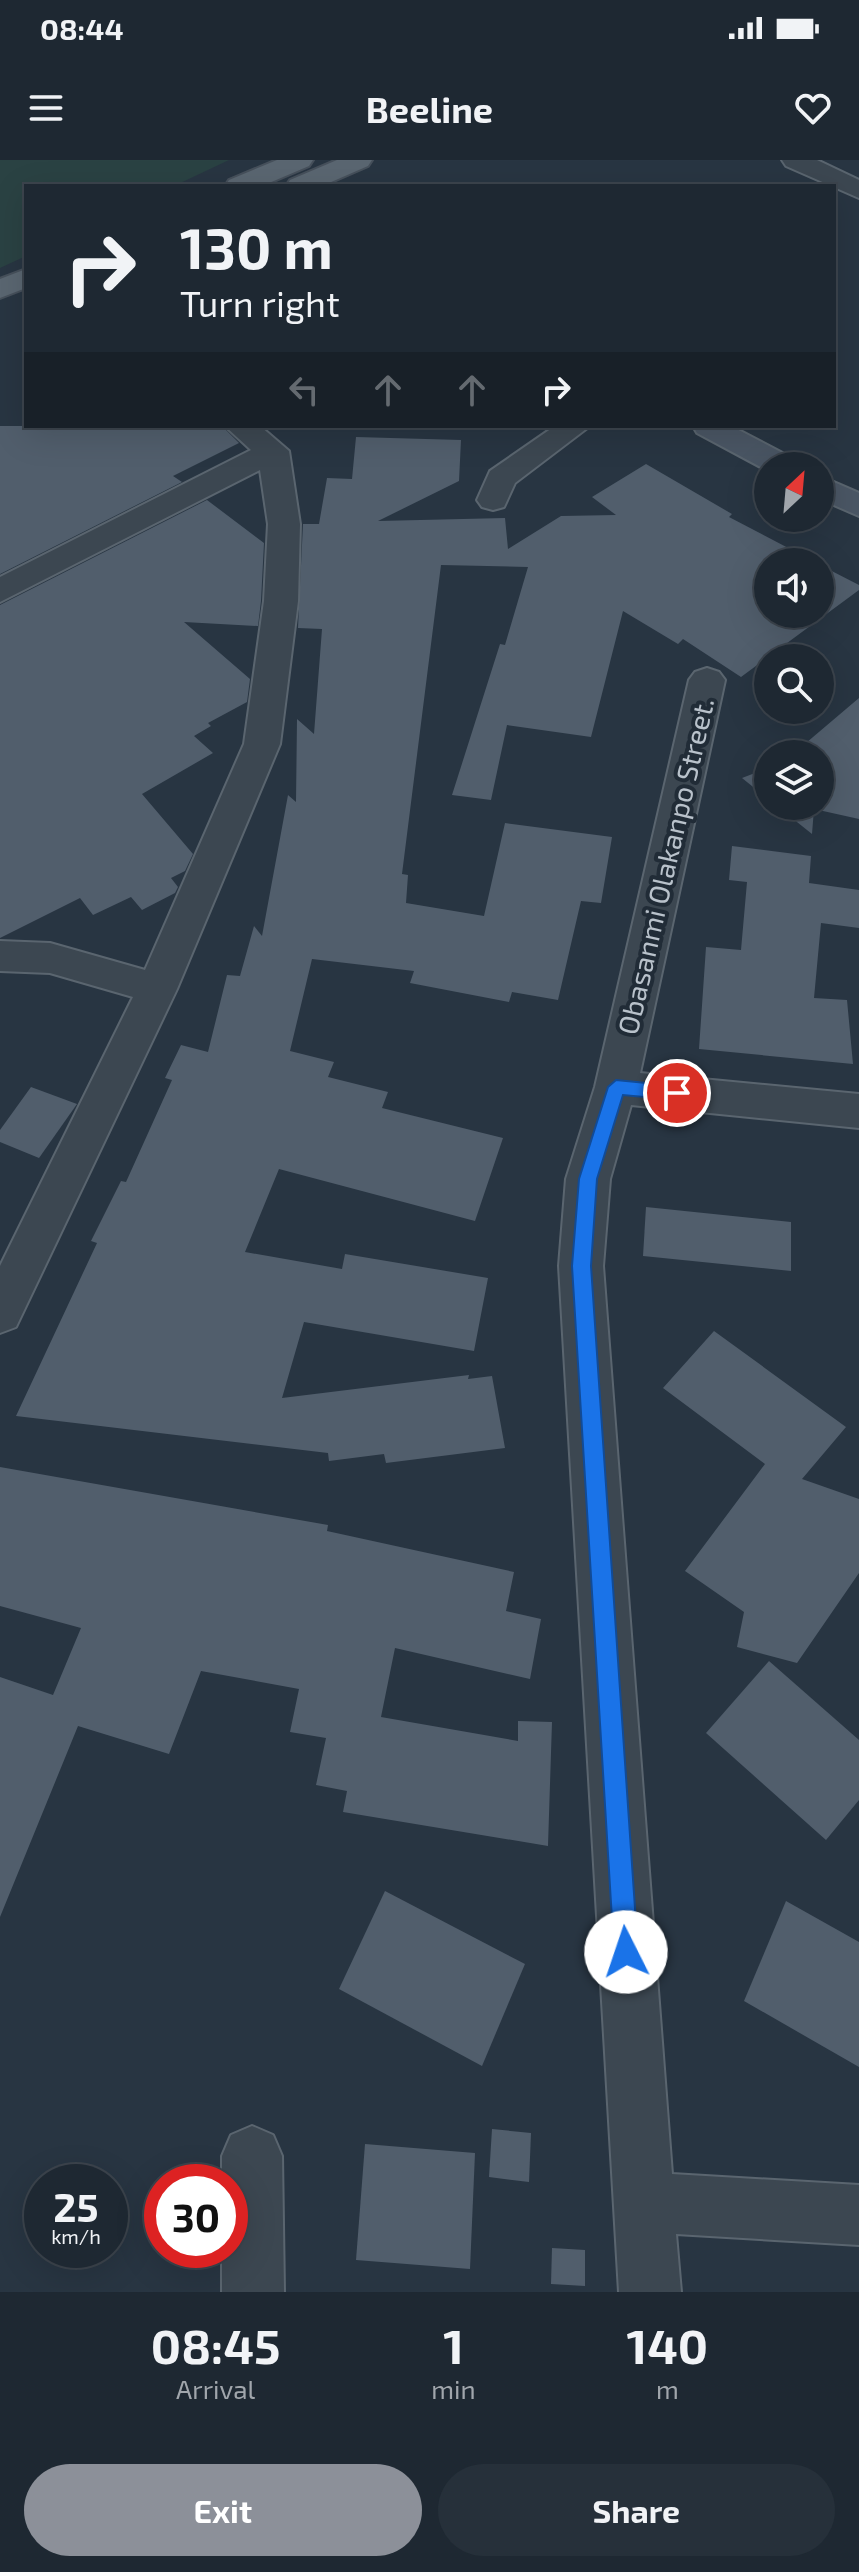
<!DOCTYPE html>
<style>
:root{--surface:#1e2832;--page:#26303a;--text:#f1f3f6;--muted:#a1a6ac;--line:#3c444d;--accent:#8c9099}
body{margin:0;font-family:"Exo 2",sans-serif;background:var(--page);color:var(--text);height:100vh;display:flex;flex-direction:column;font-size:30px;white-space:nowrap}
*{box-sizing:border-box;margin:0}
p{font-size:26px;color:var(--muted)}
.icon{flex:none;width:44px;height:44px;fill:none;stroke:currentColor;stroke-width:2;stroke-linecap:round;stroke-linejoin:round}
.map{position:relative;height:2132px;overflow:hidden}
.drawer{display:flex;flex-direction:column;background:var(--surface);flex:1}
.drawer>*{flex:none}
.top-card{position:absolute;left:24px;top:24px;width:812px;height:244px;border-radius:0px;box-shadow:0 8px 32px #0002,0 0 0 2px var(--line);background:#1e2832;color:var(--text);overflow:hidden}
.needle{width:52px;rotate:26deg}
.controls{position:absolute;left:754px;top:292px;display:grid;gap:16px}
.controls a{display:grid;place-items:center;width:80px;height:80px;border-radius:50%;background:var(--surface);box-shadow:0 8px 32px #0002,0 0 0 2px var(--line);font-size:40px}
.speed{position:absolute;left:24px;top:2004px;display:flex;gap:16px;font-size:40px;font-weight:700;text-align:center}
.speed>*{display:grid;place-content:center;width:104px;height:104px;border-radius:50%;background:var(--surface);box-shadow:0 8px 32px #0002,0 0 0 2px var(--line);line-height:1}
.speed small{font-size:20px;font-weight:400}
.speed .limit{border:12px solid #d22;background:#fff;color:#111}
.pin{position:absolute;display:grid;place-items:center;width:68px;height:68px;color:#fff;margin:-34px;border:4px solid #fff;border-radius:50%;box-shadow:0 2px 8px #0007}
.me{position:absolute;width:88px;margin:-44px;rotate:356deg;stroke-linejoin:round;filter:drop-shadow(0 0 6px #0008)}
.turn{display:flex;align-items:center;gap:28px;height:168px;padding:0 24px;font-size:36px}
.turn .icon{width:104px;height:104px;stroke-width:2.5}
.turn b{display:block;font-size:56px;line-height:68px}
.lanes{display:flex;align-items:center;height:76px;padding:0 24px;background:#0003;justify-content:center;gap:40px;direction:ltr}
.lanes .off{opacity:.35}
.eta{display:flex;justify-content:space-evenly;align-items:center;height:136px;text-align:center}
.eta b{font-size:48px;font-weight:700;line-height:56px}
.cta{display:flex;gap:16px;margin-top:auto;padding:16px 24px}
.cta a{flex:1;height:92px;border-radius:48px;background:var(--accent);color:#fff;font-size:32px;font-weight:700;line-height:92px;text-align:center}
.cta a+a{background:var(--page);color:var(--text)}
.status{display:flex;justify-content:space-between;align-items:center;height:56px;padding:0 40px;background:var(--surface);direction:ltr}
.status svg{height:22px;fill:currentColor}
header{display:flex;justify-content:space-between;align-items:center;height:104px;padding:0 24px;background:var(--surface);font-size:36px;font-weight:700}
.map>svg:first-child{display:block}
.green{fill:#2a4243}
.building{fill:#515e6c}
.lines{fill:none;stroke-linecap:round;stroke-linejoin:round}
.minor-casing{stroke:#5a656f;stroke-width:4}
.secondary-casing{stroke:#5a656f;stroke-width:4}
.primary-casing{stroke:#46505b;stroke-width:4}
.minor{fill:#3c4751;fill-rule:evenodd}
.secondary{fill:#4a5664;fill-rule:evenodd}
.primary{fill:#5a6671;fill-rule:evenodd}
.route{fill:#1a73e8;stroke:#114b97;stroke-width:2}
.labels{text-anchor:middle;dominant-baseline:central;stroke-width:8;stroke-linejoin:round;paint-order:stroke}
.street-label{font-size:28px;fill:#b9c2cb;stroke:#212c37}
</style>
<div class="status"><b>08:44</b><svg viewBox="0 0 49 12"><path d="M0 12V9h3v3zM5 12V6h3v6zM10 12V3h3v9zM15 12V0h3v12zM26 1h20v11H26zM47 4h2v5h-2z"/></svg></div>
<header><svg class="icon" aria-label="menu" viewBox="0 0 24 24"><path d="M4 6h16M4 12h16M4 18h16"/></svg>Beeline<svg class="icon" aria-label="heart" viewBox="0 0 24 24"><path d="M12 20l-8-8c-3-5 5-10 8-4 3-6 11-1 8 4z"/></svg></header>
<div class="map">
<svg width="859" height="2132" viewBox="0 0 859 2132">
<rect width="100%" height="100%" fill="#283542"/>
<polygon class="green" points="0,0 229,0 174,26 26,26 26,96 0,108"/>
<g class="building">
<polygon points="0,266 222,266 239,283 173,316 182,322 0,414"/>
<polygon points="356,277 461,280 459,321 378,361 505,358 508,389 561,356 616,355 592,337 646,304 732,354 729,357 815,402 768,402 768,454 820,454 820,405 859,425 859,430 741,517 683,479 678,484 623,451 591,577 507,565 491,640 452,635 500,484 505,485 528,407 441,405 402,714 408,715 406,743 484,756 505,663 612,677 601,743 581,741 558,840 512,832 509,842 410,823 414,811 312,799 290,891 334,902 328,917 388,932 382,948 503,978 475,1061 279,1009 245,1092 342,1109 345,1094 488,1118 474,1191 304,1162 282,1238 469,1215 468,1219 492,1216 505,1288 386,1303 384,1294 329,1301 328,1293 16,1256 97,1083 91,1081 121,1021 126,1022 172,920 165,918 181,885 208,892 227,815 240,816 254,766 262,776 288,635 296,642 297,559 314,574 322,469 298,468 303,364 319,364 327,318 352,319"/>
<polygon points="207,340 264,383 261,441 258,466 184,462 250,519 247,542 208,563 211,566 194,576 213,593 142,634 193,694 185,711 171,718 178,727 175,733 142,750 131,737 93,755 80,738 0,778 0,445"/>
<polygon points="859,538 859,659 814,649 812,674 777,646 820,646 820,594 793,594"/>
<polygon points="768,608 768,639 742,618"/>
<polygon points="732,686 811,696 809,723 859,730 859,768 821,763 814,838 847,840 853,904 699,889 706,787 741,790 747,722 729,720"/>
<polygon points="31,927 77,944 39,998 0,982 0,970"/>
<polygon points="646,1047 791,1062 791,1111 643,1096"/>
<polygon points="714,1171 846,1267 802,1319 859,1339 859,1413 797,1503 737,1487 744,1452 685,1411 765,1304 663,1228"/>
<polygon points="0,1307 328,1365 327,1371 514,1412 506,1451 541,1459 530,1519 395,1488 381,1557 518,1581 518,1561 552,1562 548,1686 343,1652 347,1631 316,1625 326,1578 290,1572 299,1529 201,1511 169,1594 78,1566 0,1757 0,1517 53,1535 81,1468 0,1446"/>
<polygon points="769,1501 859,1580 859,1640 826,1680 706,1573"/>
<polygon points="385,1731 525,1804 482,1906 339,1829"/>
<polygon points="786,1741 859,1782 859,1907 744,1841"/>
<polygon points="492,1969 531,1973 529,2022 489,2017"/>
<polygon points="365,1984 475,1993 470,2109 356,2100"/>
<polygon points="552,2088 585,2090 585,2126 551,2124"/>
</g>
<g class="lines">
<defs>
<g id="minor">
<polygon points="782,0 817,0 859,20 859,38 786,6"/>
<polygon points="225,266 260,266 289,291 300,364 298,441 280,584 177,829 16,1167 0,1173 0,1106 133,837 50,813 0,811 0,781 50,783 145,810 244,584 264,441 268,364 260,310 0,442 0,417 251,290"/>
<polygon points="555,266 590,266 515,323 504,347 493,350 482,347 477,340 490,311"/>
<polygon points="707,508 719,512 725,520 640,913 859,934 859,968 631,945 610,1019 603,1106 672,2014 859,2025 859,2085 676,2074 681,2132 619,2132 559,1106 566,1019 595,927 689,520 695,512"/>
<polygon points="252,1966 273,1975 282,1996 284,2132 222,2132 222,2090 230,2090 230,2022 222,2022 222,1996 231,1975"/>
</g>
<g id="secondary">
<polygon points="693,266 731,266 794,299 799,306 768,306 768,311 697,273"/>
<polygon points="820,316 859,333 859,356 820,339"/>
</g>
<g id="primary">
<polygon points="277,0 313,0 309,6 262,26 225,26 229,20"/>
<polygon points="337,0 372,0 368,6 322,26 286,26 290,20"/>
<polygon points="26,109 26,128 0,138 0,119"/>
</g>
</defs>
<use href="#minor" class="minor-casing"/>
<use href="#secondary" class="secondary-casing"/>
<use href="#primary" class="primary-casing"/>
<use href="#minor" class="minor"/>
<use href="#secondary" class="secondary"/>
<use href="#primary" class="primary"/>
</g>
<polygon class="route" points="616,920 677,926 686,933 677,940 623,935 597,1019 591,1106 638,1792 634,1800 626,1804 618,1800 614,1792 572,1106 579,1019 608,927"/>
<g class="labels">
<g class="street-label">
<text transform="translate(665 706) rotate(-77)">Obasanmi Olakanpo Street.</text>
</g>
</g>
</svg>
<div class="controls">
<a><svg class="needle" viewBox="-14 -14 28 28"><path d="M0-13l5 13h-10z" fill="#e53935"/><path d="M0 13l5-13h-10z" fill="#a1a6ac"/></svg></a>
<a><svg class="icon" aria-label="sound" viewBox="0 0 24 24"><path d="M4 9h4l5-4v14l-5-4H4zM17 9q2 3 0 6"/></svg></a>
<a><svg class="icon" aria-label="search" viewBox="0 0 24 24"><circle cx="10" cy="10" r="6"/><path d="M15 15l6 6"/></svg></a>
<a><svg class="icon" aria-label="layers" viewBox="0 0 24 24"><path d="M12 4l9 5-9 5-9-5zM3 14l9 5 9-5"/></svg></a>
</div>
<div class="speed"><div>25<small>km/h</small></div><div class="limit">30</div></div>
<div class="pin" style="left:677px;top:933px;background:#d93025"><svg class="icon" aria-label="arrive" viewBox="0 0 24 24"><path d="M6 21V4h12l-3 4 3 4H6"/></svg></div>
<svg class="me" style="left:626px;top:1792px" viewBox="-20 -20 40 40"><circle r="19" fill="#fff"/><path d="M0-13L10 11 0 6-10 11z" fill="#1a73e8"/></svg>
<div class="top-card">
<div class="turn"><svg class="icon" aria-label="right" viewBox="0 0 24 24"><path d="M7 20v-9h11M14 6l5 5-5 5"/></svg><div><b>130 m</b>Turn right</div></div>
<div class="lanes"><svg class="icon off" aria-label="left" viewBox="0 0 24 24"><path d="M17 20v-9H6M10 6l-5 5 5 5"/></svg><svg class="icon off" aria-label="ahead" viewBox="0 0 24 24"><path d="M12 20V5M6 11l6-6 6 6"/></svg><svg class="icon off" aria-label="ahead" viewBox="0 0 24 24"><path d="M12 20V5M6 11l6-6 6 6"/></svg><svg class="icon" aria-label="right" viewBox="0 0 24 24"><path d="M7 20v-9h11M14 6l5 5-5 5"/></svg></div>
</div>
</div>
<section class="drawer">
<div class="eta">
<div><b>08:45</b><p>Arrival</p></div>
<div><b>1</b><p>min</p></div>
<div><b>140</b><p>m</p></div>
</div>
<div class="cta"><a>Exit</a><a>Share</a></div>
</section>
